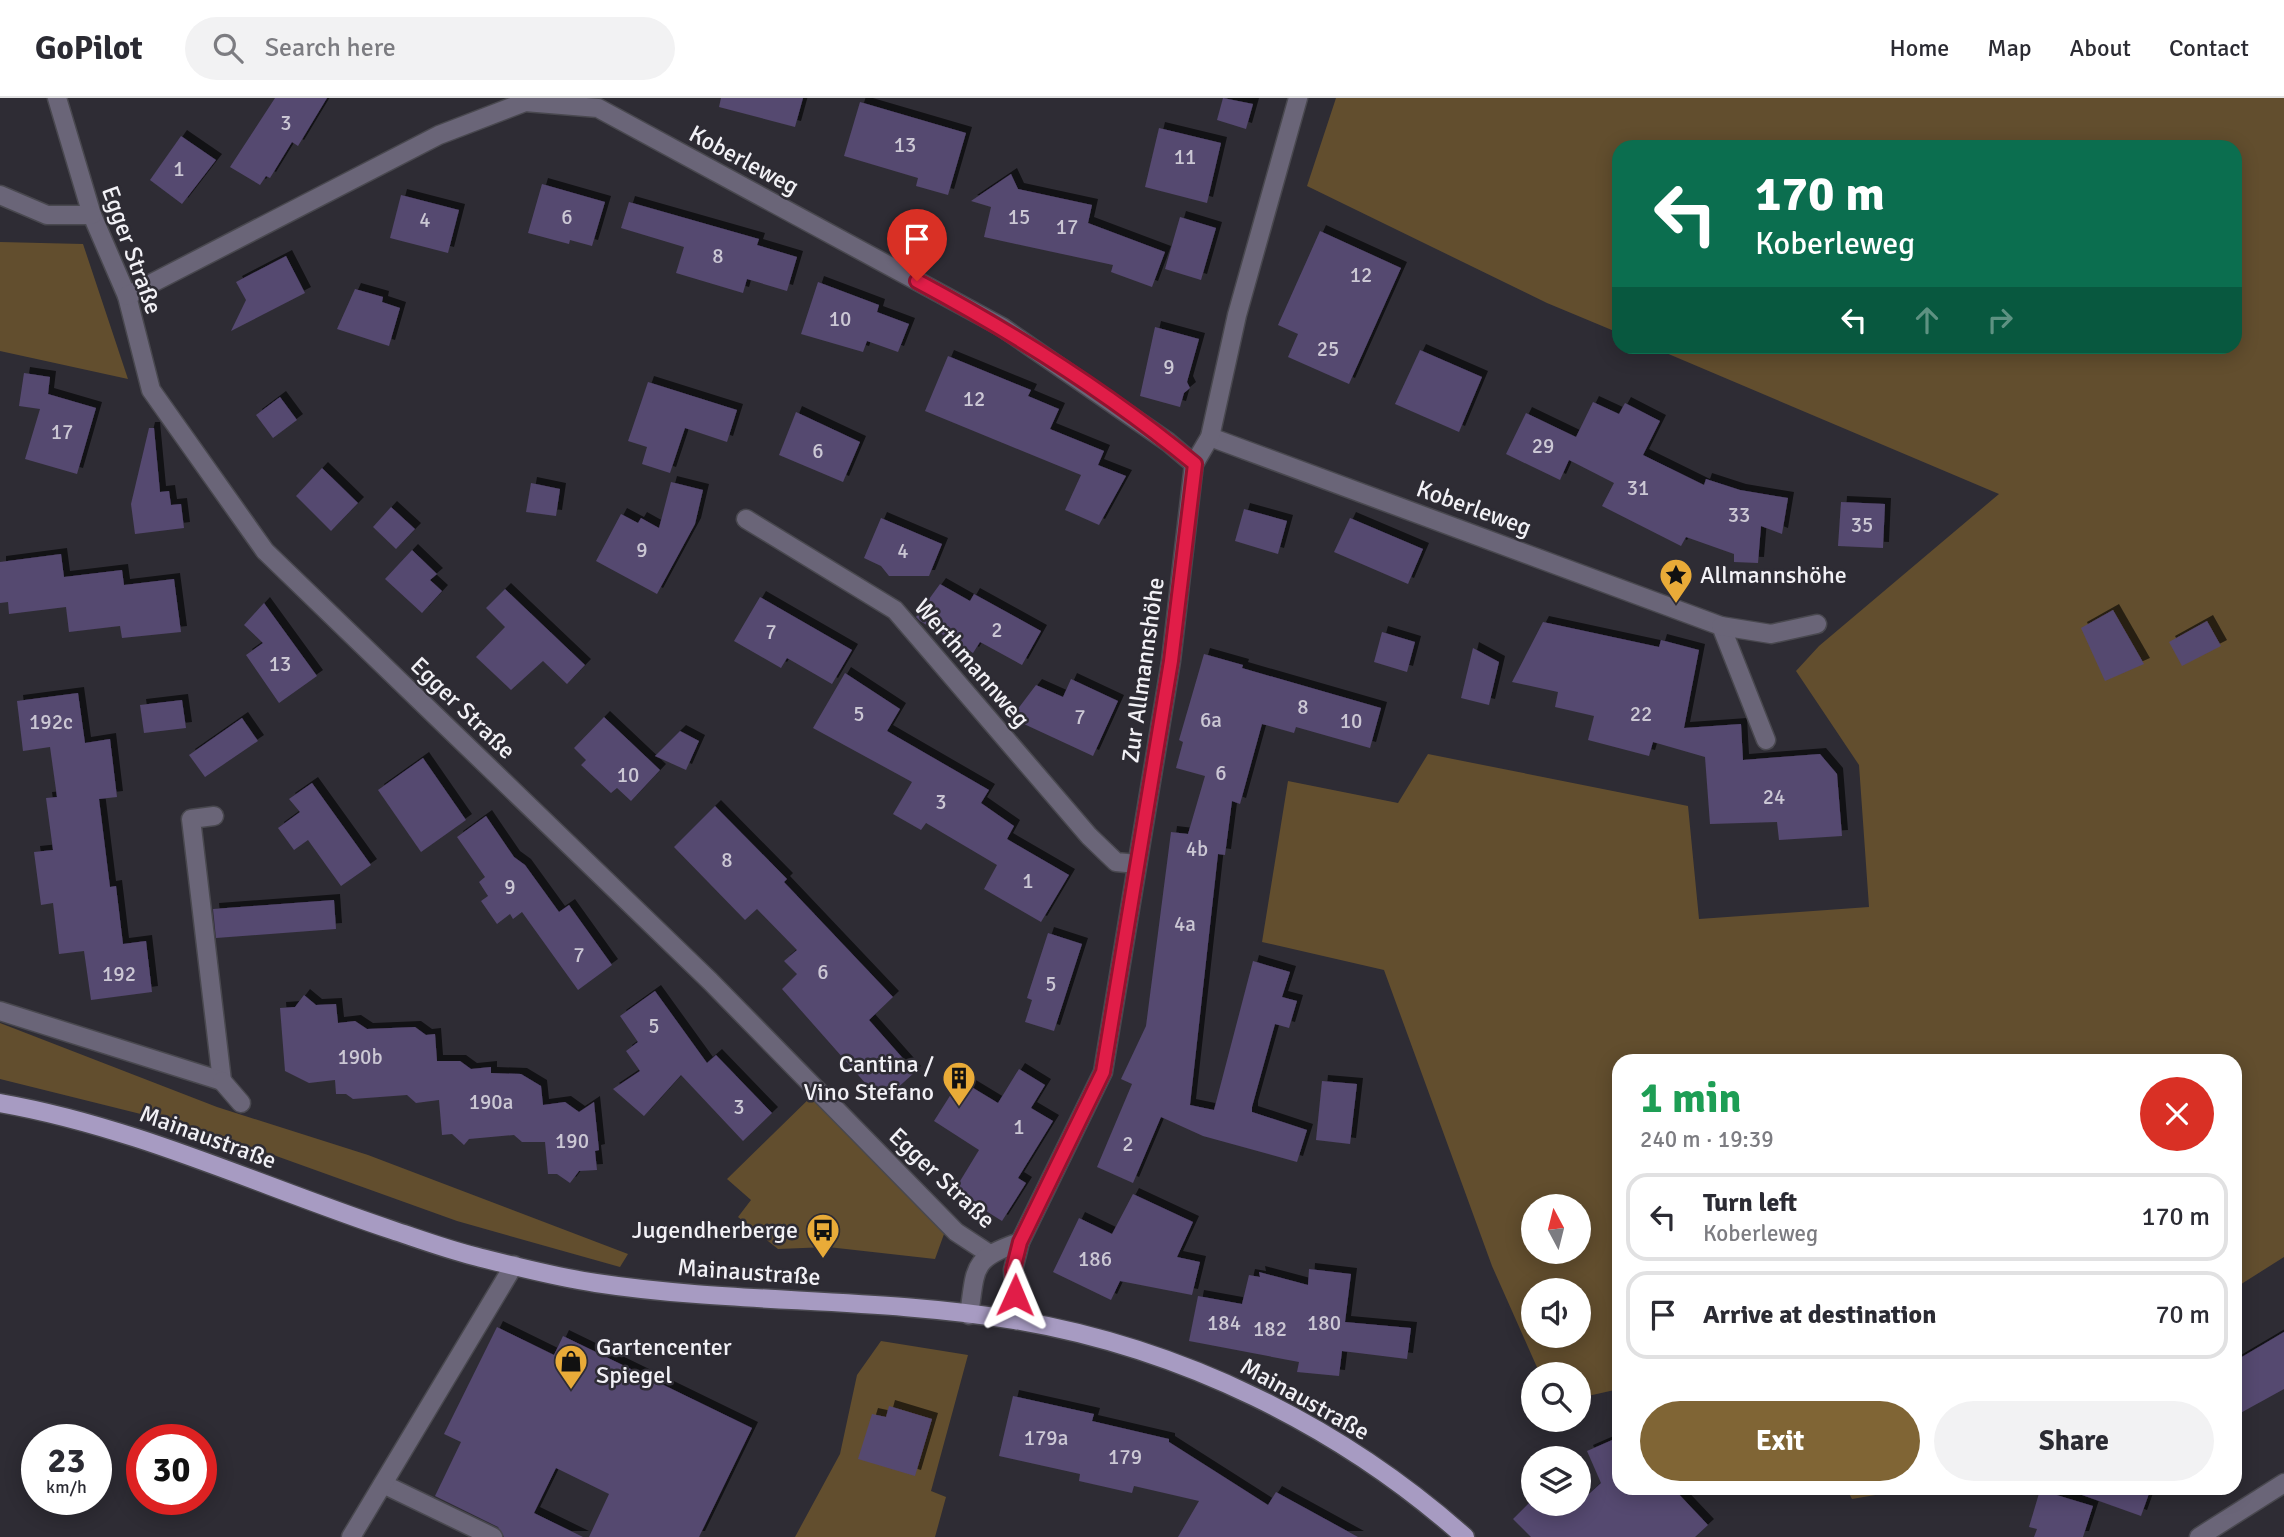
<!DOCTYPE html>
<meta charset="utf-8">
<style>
:root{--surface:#fff;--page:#f2f2f3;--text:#2b2b33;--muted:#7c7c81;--line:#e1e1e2;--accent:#806535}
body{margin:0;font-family:Signika,sans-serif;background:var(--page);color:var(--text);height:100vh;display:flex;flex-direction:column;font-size:26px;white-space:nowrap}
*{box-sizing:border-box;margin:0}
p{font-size:23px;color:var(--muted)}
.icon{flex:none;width:38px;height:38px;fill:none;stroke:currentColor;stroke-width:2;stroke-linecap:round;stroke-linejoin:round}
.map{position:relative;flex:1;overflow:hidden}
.sheet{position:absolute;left:1612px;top:956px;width:630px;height:441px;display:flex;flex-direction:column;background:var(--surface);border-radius:21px;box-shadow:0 4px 18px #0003}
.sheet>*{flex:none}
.hud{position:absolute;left:1612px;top:42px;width:630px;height:214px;border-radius:21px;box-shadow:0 4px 18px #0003;background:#0b6e4f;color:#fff;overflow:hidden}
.needle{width:46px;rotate:353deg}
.buttons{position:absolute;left:1521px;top:1096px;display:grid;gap:14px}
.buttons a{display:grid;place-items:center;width:70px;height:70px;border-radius:50%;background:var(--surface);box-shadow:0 4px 18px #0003;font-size:35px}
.speed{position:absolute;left:21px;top:1326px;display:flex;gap:14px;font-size:35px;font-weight:700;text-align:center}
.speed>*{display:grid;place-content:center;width:91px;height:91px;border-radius:50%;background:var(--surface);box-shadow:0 4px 18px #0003;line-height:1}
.speed small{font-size:18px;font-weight:400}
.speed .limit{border:10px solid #d22;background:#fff;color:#111}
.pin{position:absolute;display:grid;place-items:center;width:60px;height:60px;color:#fff;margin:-72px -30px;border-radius:50% 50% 50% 0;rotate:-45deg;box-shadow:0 0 7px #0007}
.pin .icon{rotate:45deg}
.me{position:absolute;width:77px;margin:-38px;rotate:1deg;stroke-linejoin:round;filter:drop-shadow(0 0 5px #0008)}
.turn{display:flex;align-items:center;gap:24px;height:147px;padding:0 28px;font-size:32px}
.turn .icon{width:91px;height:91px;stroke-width:2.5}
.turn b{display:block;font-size:49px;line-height:60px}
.lanes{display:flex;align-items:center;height:66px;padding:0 28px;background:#0003;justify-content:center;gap:35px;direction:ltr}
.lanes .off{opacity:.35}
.round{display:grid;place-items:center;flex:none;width:74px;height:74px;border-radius:37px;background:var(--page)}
.overview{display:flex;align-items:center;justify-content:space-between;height:119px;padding:0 28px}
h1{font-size:42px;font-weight:800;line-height:52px;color:#1e9e55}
.primary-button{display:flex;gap:14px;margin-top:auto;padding:14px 28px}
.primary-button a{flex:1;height:80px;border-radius:42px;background:var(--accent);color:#fff;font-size:28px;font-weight:800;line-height:80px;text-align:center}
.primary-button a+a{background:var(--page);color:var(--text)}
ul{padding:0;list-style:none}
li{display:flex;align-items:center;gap:21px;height:88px;margin:0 14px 10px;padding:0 14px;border:4px solid var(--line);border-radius:21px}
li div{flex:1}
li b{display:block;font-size:26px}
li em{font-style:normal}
header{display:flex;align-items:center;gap:42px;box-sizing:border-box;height:98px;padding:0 35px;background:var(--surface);border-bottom:2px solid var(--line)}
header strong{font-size:33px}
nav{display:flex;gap:38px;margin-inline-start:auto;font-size:24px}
.search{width:490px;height:63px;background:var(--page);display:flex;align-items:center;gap:18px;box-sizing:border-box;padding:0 24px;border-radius:38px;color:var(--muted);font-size:26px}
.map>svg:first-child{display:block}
.green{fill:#624e2e;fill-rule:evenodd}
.building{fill:#554870;filter:url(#shadow)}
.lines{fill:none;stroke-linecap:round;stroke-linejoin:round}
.minor-casing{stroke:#49484f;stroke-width:21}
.major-casing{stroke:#49484f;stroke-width:21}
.minor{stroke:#6a6578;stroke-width:18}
.major{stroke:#a79bc2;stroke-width:18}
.route-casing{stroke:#92132f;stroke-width:18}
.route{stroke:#e11d48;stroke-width:12}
.labels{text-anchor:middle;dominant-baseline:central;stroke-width:5;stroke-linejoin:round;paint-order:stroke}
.number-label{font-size:21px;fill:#cbc7d4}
.street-label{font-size:24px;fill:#f2f1f6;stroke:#2e2c34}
.poi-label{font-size:24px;fill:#f2f1f6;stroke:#2e2c34;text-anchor:start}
</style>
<header>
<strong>GoPilot</strong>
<div class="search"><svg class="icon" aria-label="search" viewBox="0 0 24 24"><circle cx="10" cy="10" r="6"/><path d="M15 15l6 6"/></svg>Search here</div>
<nav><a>Home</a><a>Map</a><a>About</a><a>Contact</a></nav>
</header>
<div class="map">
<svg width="2284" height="1439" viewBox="0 0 2284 1439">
<defs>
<filter id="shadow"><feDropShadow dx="6" dy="-6" stdDeviation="0" flood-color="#0009"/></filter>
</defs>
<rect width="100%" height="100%" fill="#2e2c34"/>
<g class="green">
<path d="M1336,0h948v1159l-49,31v-228h-616v329l-40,9 -1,-24h-38l-48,-108 -108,-296 -122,-28 26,-161 110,22 30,-49 260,52 11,113 170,-12 -10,-142 -63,-94 23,-25 180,-152 -347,-147 583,-1v-199h-616v186l-72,-30 -240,-117zM1533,1108h45v45h-45zM1533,1192h45v45h-45z"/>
<polygon points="0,144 83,146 128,281 0,253"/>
<polygon points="0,925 217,1009 368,1057 628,1156 620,1169 457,1123 201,1031 0,981"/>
<polygon points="817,993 948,1125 935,1161 828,1149 778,1151 738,1119 751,1102 727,1081"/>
<polygon points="881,1243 968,1257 931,1393 946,1399 935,1439 795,1439 840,1356 857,1277"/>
<polygon points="1846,1390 1916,1390 1852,1401"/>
</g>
<g class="building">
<polygon points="275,0 327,0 298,48 292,44 270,80 266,78 260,87 230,69"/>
<polygon points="721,0 803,0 795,29 719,9"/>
<polygon points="1223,0 1253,6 1246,31 1217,22"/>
<polygon points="860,4 966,35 948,97 916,88 918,80 844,58"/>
<polygon points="1159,30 1221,45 1207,105 1145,89"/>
<polygon points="181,38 216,62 182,106 150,82"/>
<polygon points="1011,76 1018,91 1092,107 1088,125 1165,154 1152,189 1111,174 1113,167 984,139 991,109 971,103"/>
<polygon points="542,86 605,104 592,148 570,142 569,146 528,135"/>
<polygon points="401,97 459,112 448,155 390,140"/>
<polygon points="629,104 759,141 757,147 797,159 787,193 747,181 743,195 676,175 684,149 621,130"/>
<polygon points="1180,119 1216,130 1201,182 1165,171"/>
<polygon points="1320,133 1401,170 1349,286 1288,259 1298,236 1278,227"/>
<polygon points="286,158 305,195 231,233 246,202 236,184"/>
<polygon points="818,184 879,207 877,214 909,226 898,254 867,243 863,254 801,236"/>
<polygon points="355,191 383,199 382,204 400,210 389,248 337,231"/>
<polygon points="1155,229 1199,241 1187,284 1190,290 1184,295 1180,309 1140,298"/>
<polygon points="1420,252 1482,279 1459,334 1395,306"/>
<polygon points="948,258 1031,292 1028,298 1059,311 1050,331 1104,353 1098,367 1126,378 1099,427 1065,412 1081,377 925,313"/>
<polygon points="24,275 50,279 48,296 96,310 77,376 25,361 40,311 19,308"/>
<polygon points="648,284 737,312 727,344 685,330 670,375 642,366 647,349 628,343"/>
<polygon points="280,299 297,322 273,340 256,317"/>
<polygon points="1593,304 1619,316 1625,305 1660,323 1643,357 1704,387 1706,381 1740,392 1788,400 1782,436 1761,428 1758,465 1734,464 1734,456 1686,439 1681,448 1602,408 1614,385 1569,362 1560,382 1506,356 1526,315 1576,339"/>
<polygon points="796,314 860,344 843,384 779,357"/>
<polygon points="149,330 154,330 160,394 169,393 171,407 181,406 184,430 135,436 131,406"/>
<polygon points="322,370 358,405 331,433 296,398"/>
<polygon points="671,384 703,392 695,426 657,496 596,463 621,416 638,425 641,420 659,430"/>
<polygon points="531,385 560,391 556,418 526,414"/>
<polygon points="1841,404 1885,406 1883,450 1838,448"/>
<polygon points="391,409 415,431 396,451 373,429"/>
<polygon points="1244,411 1287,423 1278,456 1235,443"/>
<polygon points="881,420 942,446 929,478 889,478 881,468 864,460"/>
<polygon points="1350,420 1423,451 1408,486 1334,454"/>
<polygon points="412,452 437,476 430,482 442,493 422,515 385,481"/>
<polygon points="61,456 64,479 122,472 124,487 174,481 181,534 122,540 120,528 69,534 66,509 9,516 8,504 0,505 0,464"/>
<polygon points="940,486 970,503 974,496 1041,533 1022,567 980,544 973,555 920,523 916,519"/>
<polygon points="505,491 585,567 567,586 543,563 511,592 476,559 505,529 486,510"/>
<polygon points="760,499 852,552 832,586 787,560 781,570 734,543"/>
<polygon points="264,505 317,578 279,605 246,557 263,545 244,527"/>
<polygon points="2113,512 2144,566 2105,583 2081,530"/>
<polygon points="2207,523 2221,548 2182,568 2169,544"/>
<polygon points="1543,524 1659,549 1661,542 1699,552 1684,630 1741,626 1743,662 1820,656 1837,676 1842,738 1779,742 1777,724 1710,726 1705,659 1653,644 1649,658 1588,642 1594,618 1555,609 1558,594 1512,584"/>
<polygon points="1382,534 1415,544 1407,574 1374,564"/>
<polygon points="1473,550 1499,564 1489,607 1461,600"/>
<polygon points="1204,556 1243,567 1242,570 1381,610 1370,650 1296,629 1294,635 1262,626 1240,706 1232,703 1225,757 1218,756 1190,1007 1214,1012 1253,863 1290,874 1282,899 1297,903 1289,930 1275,926 1252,1009 1252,1014 1307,1032 1297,1064 1203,1038 1161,1019 1133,1085 1097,1069 1132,986 1121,981 1146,928 1171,734 1188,736 1205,678 1176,670 1183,644 1179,642"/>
<polygon points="845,575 900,611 887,633 989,692 981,705 1014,728 1007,741 1069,777 1041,824 984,791 997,767 926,725 921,732 893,716 912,684 813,630"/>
<polygon points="1071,581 1118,603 1093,658 1011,620 1036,587 1063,599"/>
<polygon points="78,595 85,645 110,641 117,699 99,701 110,789 116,788 123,846 146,843 152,894 91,902 84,853 59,856 53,805 41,807 34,754 53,752 46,700 57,699 50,649 23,653 17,603"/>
<polygon points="182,602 186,630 144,635 140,607"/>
<polygon points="604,619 660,672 631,703 617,690 611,695 581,667 586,662 574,650"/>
<polygon points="242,620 258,643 205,679 189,657"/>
<polygon points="680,633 699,643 686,672 655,658"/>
<polygon points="423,660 466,722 421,754 378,692"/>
<polygon points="312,685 371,767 341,788 308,742 294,752 278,730 300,714 289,701"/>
<polygon points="715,708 787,781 784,784 893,899 869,922 915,974 882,1004 782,891 797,876 784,863 797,852 757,811 745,822 674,749"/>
<polygon points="486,718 514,759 525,767 559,814 569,807 612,867 578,892 522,814 513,821 510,816 497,826 481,803 488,798 479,784 485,779 457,739"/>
<polygon points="334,802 336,831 216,840 213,811"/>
<polygon points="1048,835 1082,846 1054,933 1025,924 1032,902 1027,900"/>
<polygon points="655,893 707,965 716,957 772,1015 743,1043 681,977 644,1018 613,991 640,973 626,953 638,944 620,918"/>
<polygon points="304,897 316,907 336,906 338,925 355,923 367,931 415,929 426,937 435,936 437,963 460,963 471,971 491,969 491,975 521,976 541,988 543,1007 565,1004 579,1014 594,1004 599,1052 595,1053 597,1072 579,1073 570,1085 557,1076 548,1076 545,1044 522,1044 514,1037 469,1041 464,1047 452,1036 442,1037 439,1002 416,1005 407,997 353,1001 346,996 336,996 335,982 309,985 285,973 280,910 295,909"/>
<polygon points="1019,971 1045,987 1031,1010 1053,1023 1018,1080 1026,1085 1002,1123 954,1093 979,1052 934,1023 960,982 998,1005"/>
<polygon points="1322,983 1357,986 1350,1046 1316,1042"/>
<polygon points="1133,1096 1193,1124 1177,1159 1200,1164 1192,1197 1120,1183 1111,1202 1053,1174 1079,1120 1112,1136"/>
<polygon points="1309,1171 1351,1176 1345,1224 1411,1230 1407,1261 1342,1253 1339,1278 1297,1274 1299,1264 1189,1243 1198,1198 1242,1206 1249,1177 1260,1179 1259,1174 1308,1187"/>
<polygon points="497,1229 554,1257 563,1238 752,1330 699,1439 589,1439 609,1396 556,1370 534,1415 583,1439 504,1439 498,1429 435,1398 461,1344 444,1336"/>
<polygon points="2284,1234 2284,1291 2235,1318 2235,1263"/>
<polygon points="1013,1298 1094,1316 1092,1323 1169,1341 1169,1344 1268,1407 1276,1394 1358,1439 1178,1439 1199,1403 1134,1388 1132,1395 1079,1383 1080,1376 999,1358"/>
<polygon points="889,1308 932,1321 915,1378 858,1361 872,1316 886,1319"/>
<polygon points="1619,1339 1619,1390 1673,1390 1708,1427 1695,1439 1531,1439 1513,1421 1529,1405 1579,1405 1601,1385 1587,1353"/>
<polygon points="2072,1390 2151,1390 2141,1418 2071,1393"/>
<polygon points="2040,1392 2093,1408 2083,1439 2034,1439 2037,1431 2029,1429"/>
</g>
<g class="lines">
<defs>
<g id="minor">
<polyline points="57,0 92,117 127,198 151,292 265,453 710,883 956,1134 988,1155"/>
<polyline points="0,97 47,117 92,117"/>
<polyline points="127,198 439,37 525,4 598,10 1002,229 1168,344 1194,366"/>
<polyline points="1210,339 1721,528 1766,642"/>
<polyline points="746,421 895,512 1089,738 1116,764 1137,766"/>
<polyline points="1721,528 1771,536 1817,526"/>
<polyline points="214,718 191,721 222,983"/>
<polyline points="0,913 222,983"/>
<polyline points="222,983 241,1005"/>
<path d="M969,1217c7,-48 2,-56 51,-73"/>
<polyline points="1016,1222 1013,1172 1020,1144 1103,974 1171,563 1194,366 1210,339 1237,217 1298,0"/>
<polyline points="383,1386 493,1439"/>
<polyline points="351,1439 514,1167"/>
<polyline points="2199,1439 2284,1385"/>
</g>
<path id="major" d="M0,1005c137,24 262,84 392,127 27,9 54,19 82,26 40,10 81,21 122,27 138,21 280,14 419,37 166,28 324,105 450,217"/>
</defs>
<use href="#minor" class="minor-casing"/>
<use href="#major" class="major-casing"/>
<use href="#minor" class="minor"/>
<use href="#major" class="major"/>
</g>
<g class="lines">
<defs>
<path id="route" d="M917,183c97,52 192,112 278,183l-24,197 -68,411 -83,170 -7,28 2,25"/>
</defs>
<use href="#route" class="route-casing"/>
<use href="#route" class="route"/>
</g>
<defs>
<symbol id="sight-pin" viewBox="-11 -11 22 30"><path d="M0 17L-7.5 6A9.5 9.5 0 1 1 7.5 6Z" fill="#e9ab38" stroke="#2e2c34"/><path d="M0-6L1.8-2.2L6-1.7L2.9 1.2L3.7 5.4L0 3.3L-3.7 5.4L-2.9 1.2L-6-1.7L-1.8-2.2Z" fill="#111"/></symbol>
<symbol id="building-pin" viewBox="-11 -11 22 30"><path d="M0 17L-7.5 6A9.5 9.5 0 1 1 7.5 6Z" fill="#e9ab38" stroke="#2e2c34"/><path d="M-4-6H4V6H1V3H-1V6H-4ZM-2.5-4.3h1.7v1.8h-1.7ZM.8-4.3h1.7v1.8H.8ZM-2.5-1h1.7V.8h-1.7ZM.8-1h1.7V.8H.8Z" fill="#111"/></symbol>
<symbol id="bus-pin" viewBox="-11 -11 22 30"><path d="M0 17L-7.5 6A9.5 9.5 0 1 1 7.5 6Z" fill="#e9ab38" stroke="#2e2c34"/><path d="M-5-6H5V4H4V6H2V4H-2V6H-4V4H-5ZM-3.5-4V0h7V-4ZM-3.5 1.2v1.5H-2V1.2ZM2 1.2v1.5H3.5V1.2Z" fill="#111"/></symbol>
<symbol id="shop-pin" viewBox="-11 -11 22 30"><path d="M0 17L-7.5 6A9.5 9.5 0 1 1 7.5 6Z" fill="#e9ab38" stroke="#2e2c34"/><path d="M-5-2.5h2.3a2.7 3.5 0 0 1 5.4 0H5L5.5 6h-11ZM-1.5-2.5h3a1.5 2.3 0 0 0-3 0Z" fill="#111"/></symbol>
</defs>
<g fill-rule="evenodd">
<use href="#sight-pin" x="1657" y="458" width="38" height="52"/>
<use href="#building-pin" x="940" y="961" width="38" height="52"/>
<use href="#bus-pin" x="804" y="1113" width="38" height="52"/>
<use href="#shop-pin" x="552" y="1244" width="38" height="52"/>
</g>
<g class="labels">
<g class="number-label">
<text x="286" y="25">3</text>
<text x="905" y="47">13</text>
<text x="1185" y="59">11</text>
<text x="179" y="71">1</text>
<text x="567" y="119">6</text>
<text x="1019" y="119">15</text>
<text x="425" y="122">4</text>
<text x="1067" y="129">17</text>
<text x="718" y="158">8</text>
<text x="1361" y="177">12</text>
<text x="840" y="221">10</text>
<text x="1328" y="251">25</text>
<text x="1169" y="269">9</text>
<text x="974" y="301">12</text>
<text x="62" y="334">17</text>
<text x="1543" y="348">29</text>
<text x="818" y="353">6</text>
<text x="1638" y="390">31</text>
<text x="1739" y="417">33</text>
<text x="1862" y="427">35</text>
<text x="642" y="452">9</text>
<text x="903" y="453">4</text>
<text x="997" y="532">2</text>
<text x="771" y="534">7</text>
<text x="280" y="566">13</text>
<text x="1303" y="609">8</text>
<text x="859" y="616">5</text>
<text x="1641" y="616">22</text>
<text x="1080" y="619">7</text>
<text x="1211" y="622">6a</text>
<text x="1351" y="623">10</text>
<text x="51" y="624">192c</text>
<text x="1221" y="675">6</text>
<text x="628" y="677">10</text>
<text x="1774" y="699">24</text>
<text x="941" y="704">3</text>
<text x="1197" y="751">4b</text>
<text x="727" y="762">8</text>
<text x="1028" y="783">1</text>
<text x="510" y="789">9</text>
<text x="1185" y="826">4a</text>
<text x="579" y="857">7</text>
<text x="823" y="874">6</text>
<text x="119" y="876">192</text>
<text x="1051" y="886">5</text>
<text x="654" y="928">5</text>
<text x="360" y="959">190b</text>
<text x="491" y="1004">190a</text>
<text x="739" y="1009">3</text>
<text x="1019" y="1029">1</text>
<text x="572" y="1043">190</text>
<text x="1128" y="1046">2</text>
<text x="1095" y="1161">186</text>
<text x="1224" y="1225">184</text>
<text x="1324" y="1225">180</text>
<text x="1270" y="1231">182</text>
<text x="1046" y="1340">179a</text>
<text x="1125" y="1359">179</text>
</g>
<g class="street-label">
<text transform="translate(744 62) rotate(28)">Koberleweg</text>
<text transform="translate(132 152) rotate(70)">Egger Straße</text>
<text transform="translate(1474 410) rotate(20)">Koberleweg</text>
<text transform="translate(972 565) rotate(49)">Werthmannweg</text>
<text transform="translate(1143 572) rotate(-82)">Zur Allmannshöhe</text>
<text transform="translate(463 610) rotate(44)">Egger Straße</text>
<text transform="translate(208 1039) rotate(20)">Mainaustraße</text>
<text transform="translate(942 1080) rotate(43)">Egger Straße</text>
<text transform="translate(749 1174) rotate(4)">Mainaustraße</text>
<text transform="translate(1305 1301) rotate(29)">Mainaustraße</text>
</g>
<g class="poi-label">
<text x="1700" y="477">Allmannshöhe</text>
<text x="934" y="966" text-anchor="end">Cantina /<tspan x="934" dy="28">Vino Stefano</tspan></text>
<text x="798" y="1132" text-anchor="end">Jugendherberge</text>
<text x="596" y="1249">Gartencenter<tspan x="596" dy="28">Spiegel</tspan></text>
</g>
</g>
</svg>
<div class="buttons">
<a><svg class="needle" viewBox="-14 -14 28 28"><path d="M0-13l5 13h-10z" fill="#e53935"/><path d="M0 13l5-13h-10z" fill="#7c7c81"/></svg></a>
<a><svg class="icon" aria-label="sound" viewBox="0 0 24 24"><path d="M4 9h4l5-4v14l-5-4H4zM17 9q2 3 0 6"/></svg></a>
<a><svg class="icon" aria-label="search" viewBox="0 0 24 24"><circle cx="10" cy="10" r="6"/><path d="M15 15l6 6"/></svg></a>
<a><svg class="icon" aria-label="layers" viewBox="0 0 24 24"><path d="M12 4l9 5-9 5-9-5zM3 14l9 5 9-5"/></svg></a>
</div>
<div class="speed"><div>23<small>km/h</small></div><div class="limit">30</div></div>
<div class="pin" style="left:917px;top:183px;background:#d93025"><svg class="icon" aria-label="arrive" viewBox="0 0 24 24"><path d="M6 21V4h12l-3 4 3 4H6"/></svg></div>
<svg class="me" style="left:1015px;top:1197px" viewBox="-20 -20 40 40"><path d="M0-17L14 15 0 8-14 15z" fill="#e11d48" stroke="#fff" stroke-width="4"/></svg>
<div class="hud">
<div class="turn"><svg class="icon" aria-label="left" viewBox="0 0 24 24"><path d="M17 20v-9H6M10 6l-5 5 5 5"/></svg><div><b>170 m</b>Koberleweg</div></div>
<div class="lanes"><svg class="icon" aria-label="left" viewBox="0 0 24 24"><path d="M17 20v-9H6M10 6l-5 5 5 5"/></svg><svg class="icon off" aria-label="ahead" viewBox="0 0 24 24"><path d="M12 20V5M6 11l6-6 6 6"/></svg><svg class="icon off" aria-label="right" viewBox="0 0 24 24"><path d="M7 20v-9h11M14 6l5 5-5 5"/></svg></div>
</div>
<section class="sheet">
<div class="overview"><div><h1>1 min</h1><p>240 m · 19:39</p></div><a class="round" style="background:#d93025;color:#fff"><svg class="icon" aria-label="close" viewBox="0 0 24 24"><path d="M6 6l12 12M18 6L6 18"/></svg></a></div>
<ul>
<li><svg class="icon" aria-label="left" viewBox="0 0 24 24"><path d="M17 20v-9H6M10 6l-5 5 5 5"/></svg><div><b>Turn left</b><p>Koberleweg</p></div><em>170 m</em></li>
<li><svg class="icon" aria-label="arrive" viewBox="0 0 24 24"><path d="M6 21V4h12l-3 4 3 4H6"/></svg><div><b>Arrive at destination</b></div><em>70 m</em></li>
</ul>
<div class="primary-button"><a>Exit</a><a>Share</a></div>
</section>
</div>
